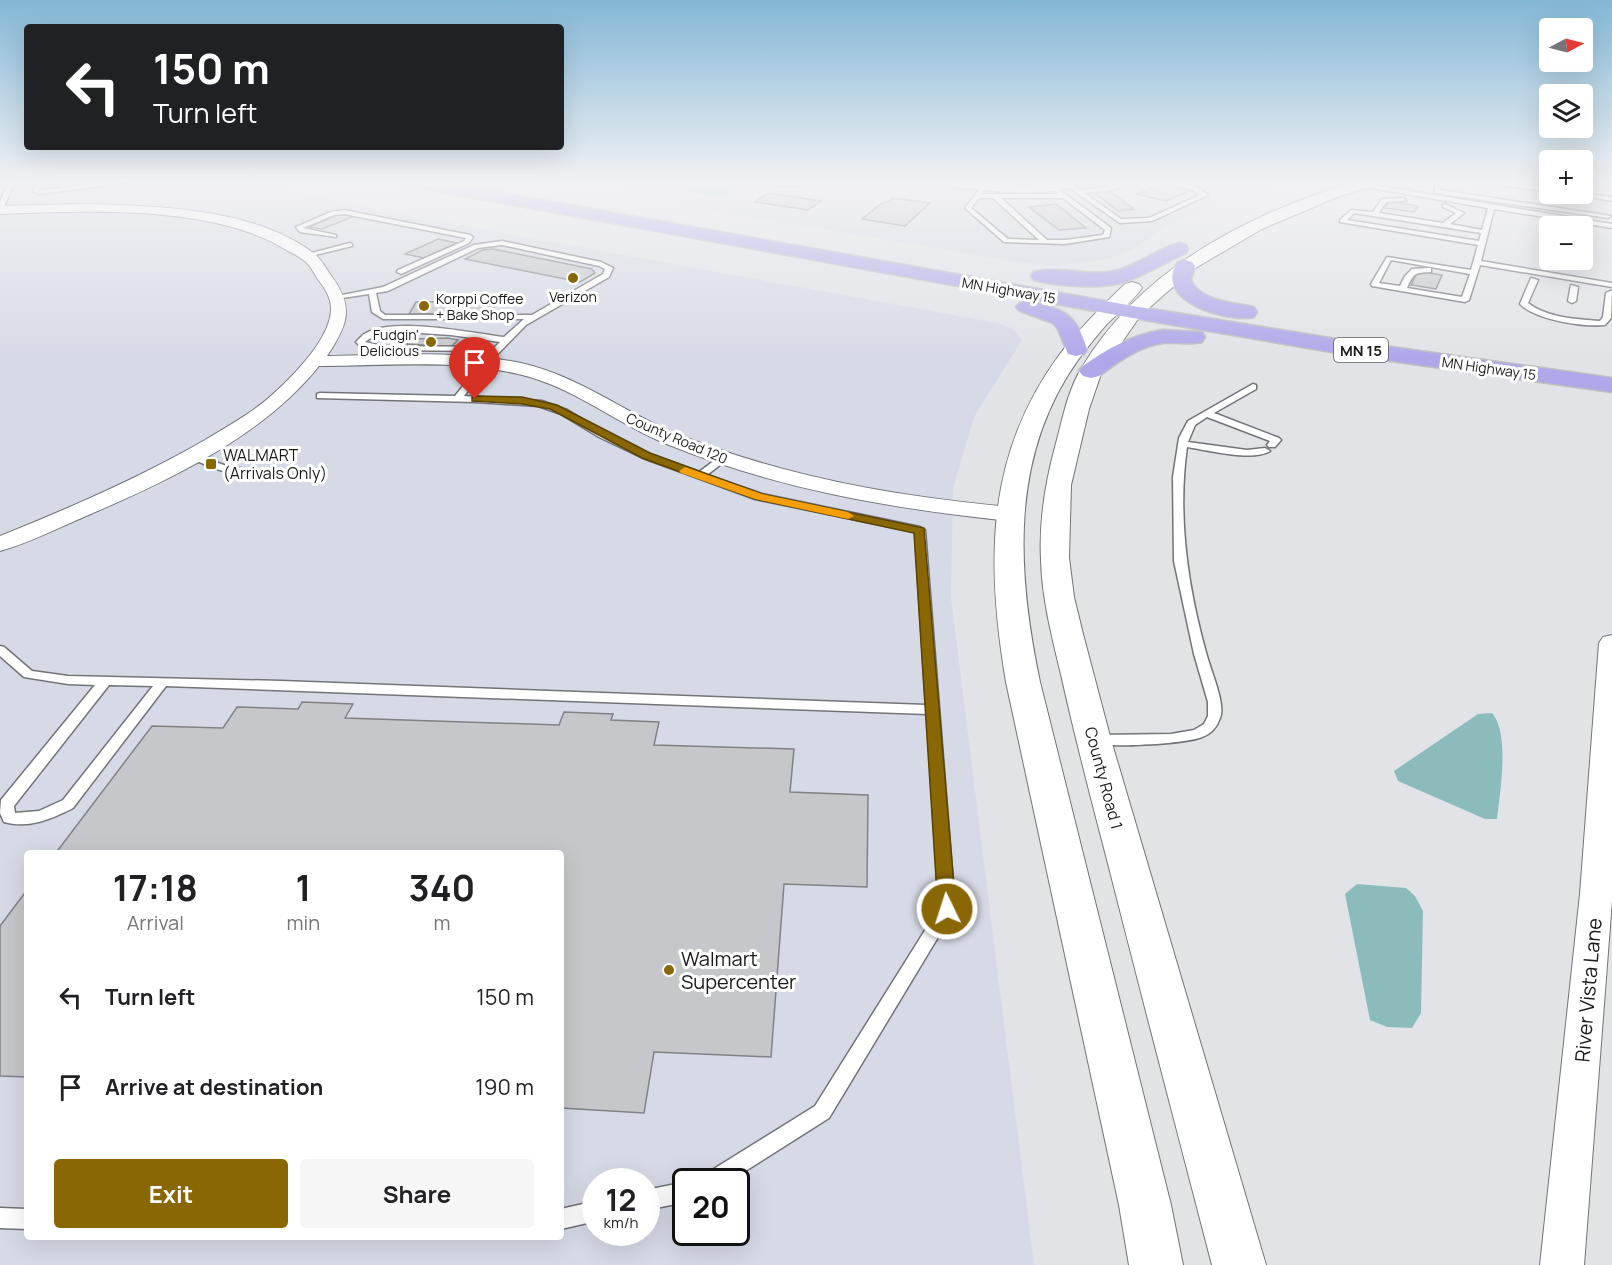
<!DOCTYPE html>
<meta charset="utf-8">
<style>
:root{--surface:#fff;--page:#f6f6f6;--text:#202124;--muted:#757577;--accent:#8a6705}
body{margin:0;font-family:Manrope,sans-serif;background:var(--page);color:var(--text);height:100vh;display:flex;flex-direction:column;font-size:22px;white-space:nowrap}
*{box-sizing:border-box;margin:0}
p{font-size:20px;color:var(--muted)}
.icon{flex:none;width:33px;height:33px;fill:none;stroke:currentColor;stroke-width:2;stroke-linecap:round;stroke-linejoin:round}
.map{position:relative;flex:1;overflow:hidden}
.sheet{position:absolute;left:24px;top:850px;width:540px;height:390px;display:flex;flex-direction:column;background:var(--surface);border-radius:6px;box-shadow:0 6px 24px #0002}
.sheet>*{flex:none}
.top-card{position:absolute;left:24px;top:24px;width:540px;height:126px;border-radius:6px;box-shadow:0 6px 24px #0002;background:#202124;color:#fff;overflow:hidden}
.needle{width:39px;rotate:83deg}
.tools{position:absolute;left:1539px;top:18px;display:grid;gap:12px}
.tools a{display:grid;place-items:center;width:54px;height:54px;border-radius:6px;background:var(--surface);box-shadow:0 6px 24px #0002;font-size:30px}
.speed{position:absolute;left:582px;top:1168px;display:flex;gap:12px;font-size:30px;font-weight:700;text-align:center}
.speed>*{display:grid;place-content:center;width:78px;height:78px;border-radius:50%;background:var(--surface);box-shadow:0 6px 24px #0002;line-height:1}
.speed small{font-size:15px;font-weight:400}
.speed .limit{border:3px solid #111;border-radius:9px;background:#fff;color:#111}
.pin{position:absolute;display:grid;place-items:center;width:51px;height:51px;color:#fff;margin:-62px -26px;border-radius:50% 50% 50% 0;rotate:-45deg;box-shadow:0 0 6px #0007}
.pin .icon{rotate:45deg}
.me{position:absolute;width:66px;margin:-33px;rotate:356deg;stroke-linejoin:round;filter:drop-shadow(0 0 4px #0008)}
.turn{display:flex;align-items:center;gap:21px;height:126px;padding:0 30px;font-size:27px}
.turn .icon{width:78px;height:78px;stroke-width:2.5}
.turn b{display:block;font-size:42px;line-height:51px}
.eta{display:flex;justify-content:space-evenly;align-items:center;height:102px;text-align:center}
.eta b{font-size:36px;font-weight:700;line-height:42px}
.button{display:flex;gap:12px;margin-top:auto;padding:12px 30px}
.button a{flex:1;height:69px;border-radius:6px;background:var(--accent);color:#fff;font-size:24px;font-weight:700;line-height:69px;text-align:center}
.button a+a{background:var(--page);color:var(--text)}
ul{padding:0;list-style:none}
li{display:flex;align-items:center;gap:18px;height:90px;padding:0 30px}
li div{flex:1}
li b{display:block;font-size:22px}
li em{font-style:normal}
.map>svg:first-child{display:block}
.built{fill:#d6dae6;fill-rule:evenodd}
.water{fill:#8bbcbb}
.building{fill:#c5c7cb;stroke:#818286;stroke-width:1.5}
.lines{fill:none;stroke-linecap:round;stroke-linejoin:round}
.service-casing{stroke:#727478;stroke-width:3}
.minor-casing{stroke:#727478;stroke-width:2}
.tertiary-casing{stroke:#727478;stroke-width:2}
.trunk-casing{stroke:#bfbfbf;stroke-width:3}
.service{fill:#fff;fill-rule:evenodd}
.minor{fill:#fff;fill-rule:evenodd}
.tertiary{fill:#fff;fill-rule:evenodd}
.trunk{fill:#aea8ea;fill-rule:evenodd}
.route{fill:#8a6705;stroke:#5a4303;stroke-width:1.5}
.slow{fill:#f59e0b}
.poi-dot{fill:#8a6705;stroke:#fff;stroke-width:2}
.labels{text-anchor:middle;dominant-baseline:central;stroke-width:6;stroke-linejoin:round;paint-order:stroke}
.far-street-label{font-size:14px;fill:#191a1b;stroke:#fff}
.far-poi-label{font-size:14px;fill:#191a1b;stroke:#fff}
.shield{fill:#fff;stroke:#5e5f5f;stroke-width:1.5}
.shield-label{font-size:15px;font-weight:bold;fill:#191a1b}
.poi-label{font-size:16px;fill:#191a1b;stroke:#fff;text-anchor:start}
.street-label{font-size:16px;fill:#191a1b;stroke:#fff}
.near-poi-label{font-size:20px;fill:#191a1b;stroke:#fff;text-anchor:start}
.near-street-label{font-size:20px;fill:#191a1b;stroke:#fff}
</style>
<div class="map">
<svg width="1612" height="1265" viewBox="0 0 1612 1265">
<rect width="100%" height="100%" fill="#e1e3e7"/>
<g class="built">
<path d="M0,181h246l180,38 571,104 16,6 9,11 -48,77 -21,71 -2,110 83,667h-1034zM27,854h534v384h-534zM596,1182h50v51h-50zM686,1182h50v51h-50z"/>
<polygon points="630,181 1285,181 1174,222 1133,249 1112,258 1058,266 1026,263 628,197"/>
</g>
<g class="water">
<path d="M682,181h53l-8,14c-13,1 -36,0 -45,-9z"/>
<path d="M1492,713c18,20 8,79 5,106h-12l-87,-38 -4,-10 84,-57z"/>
<polygon points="1357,884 1406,888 1415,896 1423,911 1421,1013 1412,1028 1387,1027 1370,1020 1345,894"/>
</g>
<g class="building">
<polygon points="1161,184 1190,191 1166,201 1137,194"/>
<polygon points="1109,191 1134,209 1118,211 1094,192"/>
<polygon points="769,193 821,201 808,210 755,202"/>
<polygon points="893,198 930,203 905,226 862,219 882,203 886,203"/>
<polygon points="1389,201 1418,206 1414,212 1385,208"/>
<polygon points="1056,204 1086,228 1059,230 1029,207"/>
<polygon points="342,213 355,216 322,229 309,227"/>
<polygon points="438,239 457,243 424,258 405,254"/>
<polygon points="493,249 592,269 595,273 580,282 465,259 483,250"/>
<polygon points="1418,271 1442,275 1436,289 1411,285"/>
<polygon points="497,301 491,313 409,314 416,302"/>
<polygon points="415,339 448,338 458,340 451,347 407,344 408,341"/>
<polygon points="302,702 353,704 345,718 559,725 564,712 613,714 611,720 659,722 654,745 794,749 790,792 868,795 867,887 784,884 771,1057 654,1052 644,1113 561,1108 561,854 55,854 152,726 223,728 237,707 298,709"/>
<polygon points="27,890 27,1077 0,1076 0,926"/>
</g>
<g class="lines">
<defs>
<g id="service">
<polygon points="9,181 15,181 3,209 0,211 0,202"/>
<polygon points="36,181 42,181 39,190 119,181 137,181 39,194 33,191"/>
<polygon points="815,181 872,181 869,183 773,186 770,184 773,182"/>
<path d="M1126,181h9l-27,10 -24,2 37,26 28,-1 51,-23 -9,-6 -38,-8c20,0 40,1 55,14l-56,26 -32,2 -56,-39 5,-1 11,7 27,-3z"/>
<polygon points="1451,181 1461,181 1440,187 1440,190 1611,216 1608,218 1435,193 1435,185"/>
<polygon points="1475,181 1482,181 1485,183 1482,185"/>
<polygon points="1492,181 1550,188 1550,192 1494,184"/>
<path d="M1361,183l251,41v4l-118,-19 -13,52 131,22v4l-132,-22 -11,35 -4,2 -93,-16 -1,-2 16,-27 84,13 7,-25 -138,-23v-2l11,-10 22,2 9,-13 22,-1 2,3 -20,1 -7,11 64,10 13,-10 -13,-6v-2l2,-1 19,9 -14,11 32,6 6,-22 -129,-22zM1354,213l127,20 -2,8 -132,-21zM1391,260l79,14 -8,23 -55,-9c7,-16 8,-15 24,-16v-4h-3l-16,1 -7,7 -5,10 -21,-3z"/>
<path d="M984,184l3,2 -6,8h77l-10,-8 5,-1 58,43 -2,9 -44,7 -61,-2 -39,-34zM979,198h14l46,42 -31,-1 -37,-31zM1001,198h62l42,32 -2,5 -38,5h-18z"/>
<polygon points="1582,193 1612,197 1612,201 1572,194"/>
<polygon points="344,210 470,235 473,237 469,243 401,274 397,272 398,270 464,241 466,238 344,214 334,215 303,228 336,235 336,237 300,232 296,227 331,212"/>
<path d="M502,241l99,21 12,6 -4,9 -83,48 -38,39 -24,32 78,5 25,9 38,23 44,21 50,18 20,-15h6v4l-18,14 55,19 158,33 5,3 30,379 -126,209 -101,64h-27l3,-7 111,-69 124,-198 -12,-194 -761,-28 -93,122c-21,11 -45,21 -69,14l-4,-9 1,-13 94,-115 -27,-1 -44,-7 -24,-21v-10l4,1 28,24 36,5 213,5 645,24 -11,-173 -160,-33 -112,-41 -44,-21 -38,-23 -23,-8 -63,-4 -158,-4v-4l3,-1 135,3 36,-45 -108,-1 -21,-2 -6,-6c3,-3 6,-7 10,-9 30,-16 105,0 138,4l20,-18h-141l-11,-7 -3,-18 -33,5 -4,-2 51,-10 91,-42zM502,245l97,21 6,3 -2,5 -71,41h-147l-5,-4 -4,-18 12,-2 90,-43zM405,332l46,3 49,7 -5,5 -112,-1 -18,-4c12,-10 25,-10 40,-10zM109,685l44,1 -90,114 -24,11 -24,2 -1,-7z"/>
<polygon points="350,243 352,244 352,246 307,257 304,255"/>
<path d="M1531,278l7,2 -10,23c19,15 49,16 72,18l3,-4 3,-24 4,-2h2l-1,27 -6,7c-22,2 -69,-5 -85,-21z"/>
<polygon points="1571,285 1578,287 1576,301 1572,303 1568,301"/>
<path d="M1253,384l3,1v4l-42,24 65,25 2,2 -6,7h-6l-2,-2 3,-4 -63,-24 -12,8 -7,17 59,8 18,-2 5,3c-17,11 -63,-1 -83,-4 -10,70 1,142 20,209 4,15 19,49 13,62 -3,9 -9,16 -18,19 -17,7 -93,11 -110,6l-2,-3 2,-3 5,-2 74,-1 23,-4 10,-6 4,-8v-14l-14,-48 -20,-93 -1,-84 6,-39 9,-17z"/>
<path d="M192,453l37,14 27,3 5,3c-15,11 -56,-9 -72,-15l-2,-2z"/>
<polygon points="686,1182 686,1202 646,1210 646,1190"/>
<polygon points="596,1201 596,1221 561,1229 561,1209"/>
<polygon points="0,1208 27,1209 27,1229 0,1228"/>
</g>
<g id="minor">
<path d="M929,181l96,4 54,-4c-22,21 -114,7 -144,4z"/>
<path d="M82,204c73,2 173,3 234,51 6,6 11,15 16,22 23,31 15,49 -5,79 65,-1 130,-6 194,7 59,13 106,52 161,73 108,42 213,60 327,71l8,2 3,5 -3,5 -8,2c-120,-13 -227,-31 -340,-76 -51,-20 -96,-59 -151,-71 -65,-15 -133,-8 -199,-8 -58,73 -158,118 -242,154 -25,11 -51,24 -77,31v-15c70,-28 139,-58 205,-96 23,-14 47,-27 67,-45 21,-19 57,-55 59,-84 1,-13 -7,-24 -14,-33 -3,-5 -6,-11 -10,-15 -5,-5 -13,-9 -19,-12 -73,-47 -203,-40 -288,-37v-8z"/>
<polygon points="1612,635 1612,900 1584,1265 1540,1265 1580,894 1599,643 1603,637"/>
</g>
<g id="tertiary">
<path d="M1358,181h25l-2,3 -41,12 -78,33 -70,41 -52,46 -38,55 -13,38 -18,76 -2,73 5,39 9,37 28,106 155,525h-54c-36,-138 -72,-275 -107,-413 -15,-57 -30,-115 -43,-173 -9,-39 -20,-78 -21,-119 -2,-38 4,-76 14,-113 7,-25 12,-55 26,-78 60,-101 168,-156 277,-188z"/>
<path d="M1132,282l7,2 3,4c-10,14 -24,25 -35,36 -10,11 -20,24 -29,36 -69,97 -61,212 -38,322l131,523 12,60h-54l-10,-60 -113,-523c-20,-118 -21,-227 54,-328 19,-25 42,-48 65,-70z"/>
</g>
<g id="trunk">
<polygon points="401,181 436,181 1133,306 1349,341 1612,378 1612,392 1349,355 1133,318 409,186 403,184"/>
<path d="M1179,243l7,2 2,4 -2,4c-20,9 -39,21 -59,28 -24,9 -69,5 -93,-1l-3,-4 3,-4c25,-7 53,5 80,-1 23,-5 42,-22 65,-28z"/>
<path d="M1185,260l7,2 3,4 -4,14c8,21 44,23 63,27l3,5 -3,5c-25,6 -103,-16 -76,-55z"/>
<path d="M1027,301c35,8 49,11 60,48l-3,5 -8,2 -8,-2 -10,-25 -5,-6 -33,-12 -4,-4 4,-4z"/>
<path d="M1163,330l39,2 3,5 -3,5c-13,3 -26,0 -39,1 -24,3 -45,19 -64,33l-8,2 -8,-2 -4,-5 4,-5c25,-18 49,-31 80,-36z"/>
</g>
</defs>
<use href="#service" class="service-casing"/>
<use href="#minor" class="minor-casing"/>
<use href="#tertiary" class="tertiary-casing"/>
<use href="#trunk" class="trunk-casing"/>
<use href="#service" class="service"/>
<use href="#minor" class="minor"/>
<use href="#tertiary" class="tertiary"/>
<use href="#trunk" class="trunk"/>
</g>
<linearGradient id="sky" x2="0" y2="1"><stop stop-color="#83b7d6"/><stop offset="0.51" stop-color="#f2f2f4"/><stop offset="1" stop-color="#f2f2f4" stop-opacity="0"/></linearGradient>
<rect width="1612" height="358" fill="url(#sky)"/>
<polygon class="route" points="475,396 522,397 557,405 650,453 762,494 924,528 956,909 953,915 947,917 940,915 938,909 914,533 755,499 642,458 550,409 522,404 472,401 472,397"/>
<polygon class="slow" points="685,467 762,494 848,512 854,516 848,519 755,499 681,473 679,471"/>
<g class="poi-dot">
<circle cx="573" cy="278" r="6"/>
<circle cx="424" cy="306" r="6"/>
<circle cx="431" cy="342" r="6"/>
<rect x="205" y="458" width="12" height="12" rx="3"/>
<circle cx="669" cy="970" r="6"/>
</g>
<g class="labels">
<g class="far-street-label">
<text transform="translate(1009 290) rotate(10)">MN Highway 15</text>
<text transform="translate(1489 368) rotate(8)">MN Highway 15</text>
<text transform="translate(677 438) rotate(23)">County Road 120</text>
</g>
<g class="far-poi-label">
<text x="573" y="296">Verizon</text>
<text x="436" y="298" text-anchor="start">Korppi Coffee<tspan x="436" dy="16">+ Bake Shop</tspan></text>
<text x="419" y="334" text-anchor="end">Fudgin'<tspan x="419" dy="16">Delicious</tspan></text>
</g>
<rect class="shield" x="1334" y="338" width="54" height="24" rx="4.5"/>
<g class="shield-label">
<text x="1361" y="350">MN 15</text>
</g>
<g class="poi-label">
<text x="223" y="455">WALMART<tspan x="223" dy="18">(Arrivals Only)</tspan></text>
</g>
<g class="street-label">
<text transform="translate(1104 778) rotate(75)">County Road 1</text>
</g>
<g class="near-poi-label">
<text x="681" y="958">Walmart<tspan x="681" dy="23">Supercenter</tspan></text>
</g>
<g class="near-street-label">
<text transform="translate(1588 990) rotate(-85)">River Vista Lane</text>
</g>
</g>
</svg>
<div class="tools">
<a><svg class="needle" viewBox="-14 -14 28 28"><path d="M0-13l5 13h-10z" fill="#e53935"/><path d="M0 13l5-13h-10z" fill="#757577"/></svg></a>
<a><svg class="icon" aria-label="layers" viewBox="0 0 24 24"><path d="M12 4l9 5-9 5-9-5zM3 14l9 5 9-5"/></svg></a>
<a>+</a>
<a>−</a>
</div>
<div class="speed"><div>12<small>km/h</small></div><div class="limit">20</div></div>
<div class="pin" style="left:475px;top:399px;background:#d93025"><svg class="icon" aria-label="arrive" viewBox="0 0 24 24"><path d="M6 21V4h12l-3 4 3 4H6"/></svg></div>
<svg class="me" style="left:947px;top:909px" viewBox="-20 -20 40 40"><circle r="17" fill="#8a6705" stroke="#fff" stroke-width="3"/><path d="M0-11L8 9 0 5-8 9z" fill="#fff"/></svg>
<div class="top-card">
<div class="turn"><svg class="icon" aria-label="left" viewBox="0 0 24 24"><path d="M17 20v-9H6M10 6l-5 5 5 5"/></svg><div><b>150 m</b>Turn left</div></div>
</div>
<section class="sheet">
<div class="eta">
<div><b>17:18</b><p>Arrival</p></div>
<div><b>1</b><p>min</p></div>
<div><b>340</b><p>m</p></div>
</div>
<ul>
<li><svg class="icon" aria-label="left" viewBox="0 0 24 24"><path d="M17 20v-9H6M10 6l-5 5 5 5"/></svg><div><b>Turn left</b></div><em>150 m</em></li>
<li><svg class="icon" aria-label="arrive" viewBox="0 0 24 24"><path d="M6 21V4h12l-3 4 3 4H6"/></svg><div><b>Arrive at destination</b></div><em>190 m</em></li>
</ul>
<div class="button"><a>Exit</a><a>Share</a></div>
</section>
</div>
